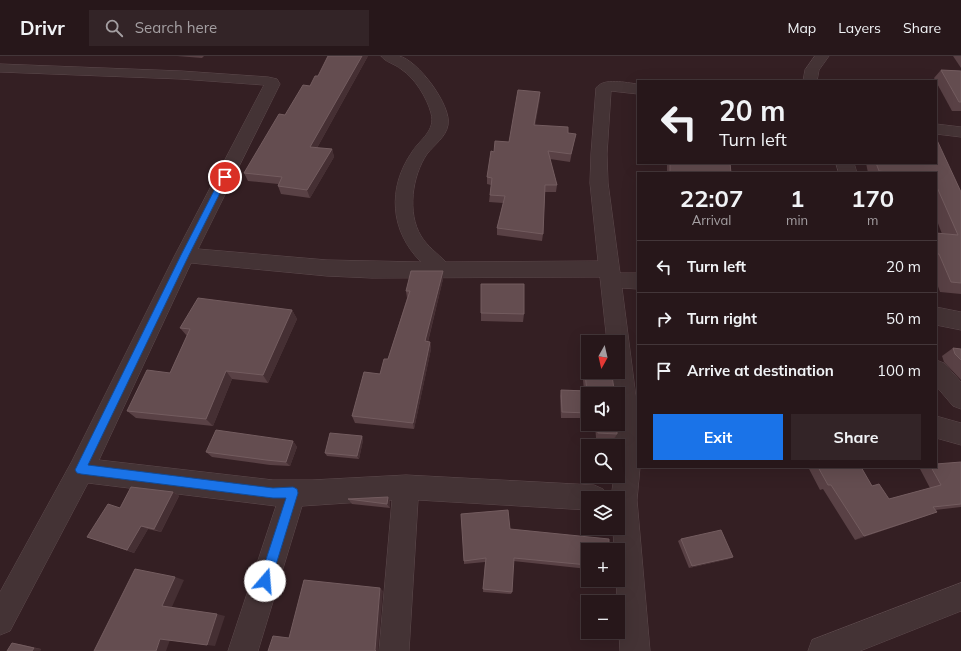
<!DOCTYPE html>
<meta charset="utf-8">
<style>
:root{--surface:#27171a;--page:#332427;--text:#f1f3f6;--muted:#a49fa2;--line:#433639;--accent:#1a73e8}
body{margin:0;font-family:Mulish,sans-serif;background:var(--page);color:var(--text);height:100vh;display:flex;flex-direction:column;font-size:15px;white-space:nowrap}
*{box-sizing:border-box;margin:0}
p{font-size:13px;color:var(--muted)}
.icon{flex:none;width:22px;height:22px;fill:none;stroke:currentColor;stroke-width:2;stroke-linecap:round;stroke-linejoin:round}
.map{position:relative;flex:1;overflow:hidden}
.details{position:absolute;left:637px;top:116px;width:300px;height:296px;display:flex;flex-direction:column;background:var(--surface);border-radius:0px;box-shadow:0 4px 16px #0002,0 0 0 1px var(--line)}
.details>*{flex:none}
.top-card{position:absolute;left:637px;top:24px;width:300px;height:84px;border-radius:0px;box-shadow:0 4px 16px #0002,0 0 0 1px var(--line);background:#27171a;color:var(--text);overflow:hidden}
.needle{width:26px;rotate:188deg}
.tools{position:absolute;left:581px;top:279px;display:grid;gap:8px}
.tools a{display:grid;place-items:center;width:44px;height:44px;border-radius:0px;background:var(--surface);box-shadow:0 4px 16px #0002,0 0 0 1px var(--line);font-size:20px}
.pin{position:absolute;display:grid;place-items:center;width:34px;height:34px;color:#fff;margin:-17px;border:2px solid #fff;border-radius:50%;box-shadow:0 1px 4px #0007}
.me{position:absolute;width:44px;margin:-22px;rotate:18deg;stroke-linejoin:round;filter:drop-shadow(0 0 3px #0008)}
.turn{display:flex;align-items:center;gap:14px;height:84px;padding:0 16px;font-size:18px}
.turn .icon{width:52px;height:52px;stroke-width:2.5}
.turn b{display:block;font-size:28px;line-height:34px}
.eta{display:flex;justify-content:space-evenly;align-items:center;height:68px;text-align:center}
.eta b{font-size:24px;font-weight:700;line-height:28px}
.button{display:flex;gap:8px;margin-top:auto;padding:8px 16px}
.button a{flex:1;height:46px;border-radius:0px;background:var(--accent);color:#fff;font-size:16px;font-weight:700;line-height:46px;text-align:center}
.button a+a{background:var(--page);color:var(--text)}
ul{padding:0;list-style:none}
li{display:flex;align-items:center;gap:12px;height:52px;padding:0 16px;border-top:1px solid var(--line)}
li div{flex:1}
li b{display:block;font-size:15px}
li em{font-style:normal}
header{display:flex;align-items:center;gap:24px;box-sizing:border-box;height:56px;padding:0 20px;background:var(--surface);border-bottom:1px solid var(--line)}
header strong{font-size:19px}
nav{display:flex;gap:22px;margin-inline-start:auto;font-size:14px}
.search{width:280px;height:36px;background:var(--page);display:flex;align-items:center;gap:10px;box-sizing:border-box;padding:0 14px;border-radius:0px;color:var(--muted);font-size:15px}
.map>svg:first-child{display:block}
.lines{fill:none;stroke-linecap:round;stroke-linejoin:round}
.minor-casing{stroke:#5d4a4d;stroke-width:1}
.minor{fill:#443335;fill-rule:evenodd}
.wall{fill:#594145}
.shaded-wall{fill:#452f33}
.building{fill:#644d50;stroke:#735c5f}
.route{fill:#1a73e8;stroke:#114b97}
</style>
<header>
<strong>Drivr</strong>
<div class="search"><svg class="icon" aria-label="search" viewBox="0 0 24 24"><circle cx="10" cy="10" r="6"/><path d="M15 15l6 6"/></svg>Search here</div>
<nav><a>Map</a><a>Layers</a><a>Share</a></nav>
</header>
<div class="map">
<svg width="961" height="595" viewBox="0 0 961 595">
<rect width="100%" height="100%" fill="#341f23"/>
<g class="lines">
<defs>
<g id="minor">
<path d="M381,0c6,0 13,0 18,0 19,4 53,50 49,69 -2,12 -14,20 -21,29 -15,22 -20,59 -6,82 6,10 17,18 25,26l152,-1 -8,-78 1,-29 5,-66c8,-11 30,-5 42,-4v10l-27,-3 -4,63 1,29 12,90h18v16l-16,-1 16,125v54h2l-3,33 13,151h-30l-4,-71h2v-30h-4l-1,-22h5v-30h-7l3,-22h4v-30h-2v-22h2v-30h-6l-2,-22h8v-30h-11l-7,-65 -228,1 -45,-2 -136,-13 -92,197 174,20h39l94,-5 188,10 9,4 4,9h-19v12l-170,-10 -9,151h-30l13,-151 -90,6 -44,145h-30l48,-145 -188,-23 -78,148 -10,4v-43l72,-131 103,-206 89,-170 -83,-6 -181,-7v-8l181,7 87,6 9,2 3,5 -82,165 129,11 94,2c-31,-31 -34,-74 -9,-110 8,-13 24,-21 19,-39 -4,-15 -16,-35 -30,-44 -6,-5 -16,-7 -20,-13z"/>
<polygon points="815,0 829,0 819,14 817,25 803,25 805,14"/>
<polygon points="936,68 961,71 961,81 936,78"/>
<polygon points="836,107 854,107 857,117 839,117"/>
<polygon points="936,251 961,256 961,274 936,269"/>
<polygon points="936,304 944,307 961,326 961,353 953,350 936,330"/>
<polygon points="936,360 961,367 961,389 936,382"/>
<polygon points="961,527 961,555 860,595 808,595 812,584"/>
</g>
</defs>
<use href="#minor" class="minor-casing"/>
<use href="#minor" class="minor"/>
</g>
<g class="wall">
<polygon points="177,0 204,0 202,2"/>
<polygon points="368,0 317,92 332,93 334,101 310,142 281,138 278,130 278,128 248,125 244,117 285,59 318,20"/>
<polygon points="953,0 961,0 961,12"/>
<polygon points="941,14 961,15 961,55 952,55 934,22"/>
<polygon points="540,36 535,69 568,77 574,86 570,106 550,103 557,129 556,136 545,136 543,178 542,185 497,179 497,172 503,147 489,146 491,129 487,128 487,121 494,96 509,86"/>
<polygon points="667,107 730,107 731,117 667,117"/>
<polygon points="866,107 936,107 961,136 961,238 940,236 936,225 936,177 942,178 936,162 936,117 868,117"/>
<polygon points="443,223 428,286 430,286 431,293 414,373 355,367 352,360 380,318 388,303 407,242 406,235"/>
<polygon points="481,228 524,258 523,266 481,265"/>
<polygon points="292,254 297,263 268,327 232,323 213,370 136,362 127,355 170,317 187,280 180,272"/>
<polygon points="953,292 961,293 961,324 944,306 942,300"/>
<polygon points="585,318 612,320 614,333 619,334 619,361 618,364 618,338 588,338 588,362 561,362 560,340 561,334 584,335 583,324"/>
<polygon points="595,368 617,368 617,378 614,383 596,382"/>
<polygon points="362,380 363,384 359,403 327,400 325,397"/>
<polygon points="293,385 297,391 290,410 270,409 212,401 206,396"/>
<polygon points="961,406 961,451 935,454 926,460 855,484 823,433 820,434 808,411 861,411 872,430 889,443 930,432 920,413 924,411 931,411"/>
<polygon points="173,436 179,440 161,476 148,473 134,497 87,481 120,452"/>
<polygon points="388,441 390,446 390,452 352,448 348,443"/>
<polygon points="510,473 588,494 588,513 513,505 512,536 511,538 483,536 485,506 464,508 464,505"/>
<polygon points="681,483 733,501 729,503 689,512 678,485"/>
<polygon points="12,587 19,588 41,593 40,595"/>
</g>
<g class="shaded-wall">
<polygon points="362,0 368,0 313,99 310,91"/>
<polygon points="540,36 540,43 534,76 534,69"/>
<polygon points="332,93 334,101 310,142 307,134"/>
<polygon points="443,215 443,223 426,293 425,285"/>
<polygon points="292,254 297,263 268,327 263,319"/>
<polygon points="430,286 431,293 414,373 413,367"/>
<polygon points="226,315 232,323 213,370 206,363"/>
<polygon points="362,380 363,384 359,403 357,400"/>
<polygon points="293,385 297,391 290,410 286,406"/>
<polygon points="173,436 179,440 161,476 154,473"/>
<polygon points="388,441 390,446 390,452 387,448"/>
<polygon points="937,456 926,460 855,484 864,480"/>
<polygon points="141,470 148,473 134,497 127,494"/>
<polygon points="733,501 729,503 689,512 692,510"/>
<polygon points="175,521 184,524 171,553 162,550"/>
<polygon points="380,532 383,535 378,595 376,595 375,594"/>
<polygon points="217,558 225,560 215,590 207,589"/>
<polygon points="160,583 170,584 166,595 156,595"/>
<polygon points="34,592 41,593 40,595 32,595"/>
</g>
<g class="building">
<polygon points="328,0 362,0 310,91 332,93 307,134 278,130 282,121 244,117 279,58 285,59 303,29 310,30 315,20 318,20"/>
<polygon points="941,14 961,15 961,46 959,46"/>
<polygon points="518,34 540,36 534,69 568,71 568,77 576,78 571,98 548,95 557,129 545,129 543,178 497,172 505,140 490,139 492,122 487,121 491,95 494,96 495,85 509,86"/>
<polygon points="936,82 961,136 961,227 951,226 939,198 936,198 936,177 958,179 936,129 936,117 898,117 879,115 876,107 936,107"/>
<polygon points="670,107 730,107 731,117 670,117"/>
<polygon points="411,215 443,215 425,285 430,286 413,367 352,360 364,316 380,318 384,303 388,303 410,235 406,235"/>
<polygon points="481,228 524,228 524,258 481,257"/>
<polygon points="198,242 292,254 263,319 226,315 206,363 127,355 147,314 170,317 190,273 180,272"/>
<polygon points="953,292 961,293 961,304 955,298"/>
<polygon points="585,318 612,320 614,333 619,334 619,361 618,362 618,338 588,338 588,357 562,356 561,334 587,335"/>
<polygon points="597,368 617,368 617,378 598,377"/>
<polygon points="216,374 293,385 286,406 266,404 206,396"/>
<polygon points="330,377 362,380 357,400 325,397"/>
<polygon points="961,406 961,448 933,451 937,456 864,480 831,429 828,429 818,411 861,411 872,430 879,428 889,443 941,429 931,411 936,411 936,408"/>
<polygon points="131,431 173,436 154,473 141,470 127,494 87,481 108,448 120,452"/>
<polygon points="388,441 387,448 348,443"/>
<polygon points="508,454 510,473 609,483 609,494 588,494 588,509 514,502 512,536 483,533 486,502 464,505 461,458"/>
<polygon points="721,474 733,501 692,510 681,483"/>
<polygon points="135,513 175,521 162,550 217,558 207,589 160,583 156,595 94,595"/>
<polygon points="304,524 380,532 375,594 376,595 268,595 273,580 289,582"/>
<polygon points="12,587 34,592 32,595 7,595"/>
</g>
<polygon class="route" points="222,119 225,119 228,121 189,199 88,409 273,432 293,431 297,433 298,437 271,525 269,529 265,531 261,529 259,525 286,442 273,442 81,418 77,417 75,414 181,199"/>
</svg>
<div class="tools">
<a><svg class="needle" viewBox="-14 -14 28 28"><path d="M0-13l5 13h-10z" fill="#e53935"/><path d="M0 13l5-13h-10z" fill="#a49fa2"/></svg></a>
<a><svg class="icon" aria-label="sound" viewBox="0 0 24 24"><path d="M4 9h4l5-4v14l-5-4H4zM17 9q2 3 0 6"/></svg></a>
<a><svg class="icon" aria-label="search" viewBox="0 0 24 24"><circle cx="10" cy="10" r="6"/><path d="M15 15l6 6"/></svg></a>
<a><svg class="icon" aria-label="layers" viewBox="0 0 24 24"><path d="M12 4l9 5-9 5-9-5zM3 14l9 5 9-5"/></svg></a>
<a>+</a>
<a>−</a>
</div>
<div class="pin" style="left:225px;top:121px;background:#d93025"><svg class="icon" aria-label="arrive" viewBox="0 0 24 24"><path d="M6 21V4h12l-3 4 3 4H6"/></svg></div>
<svg class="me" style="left:265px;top:525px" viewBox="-20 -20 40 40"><circle r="19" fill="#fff"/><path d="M0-13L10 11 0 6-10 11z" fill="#1a73e8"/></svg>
<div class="top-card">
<div class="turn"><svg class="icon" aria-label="left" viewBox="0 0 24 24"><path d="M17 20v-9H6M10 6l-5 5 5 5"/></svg><div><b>20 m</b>Turn left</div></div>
</div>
<section class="details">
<div class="eta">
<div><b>22:07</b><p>Arrival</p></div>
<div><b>1</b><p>min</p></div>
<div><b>170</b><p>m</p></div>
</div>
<ul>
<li><svg class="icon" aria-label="left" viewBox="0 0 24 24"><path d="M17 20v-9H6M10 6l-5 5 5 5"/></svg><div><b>Turn left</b></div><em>20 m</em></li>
<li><svg class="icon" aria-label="right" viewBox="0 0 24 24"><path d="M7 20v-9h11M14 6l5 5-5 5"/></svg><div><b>Turn right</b></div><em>50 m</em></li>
<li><svg class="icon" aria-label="arrive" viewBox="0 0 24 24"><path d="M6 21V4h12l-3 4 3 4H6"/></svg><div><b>Arrive at destination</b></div><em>100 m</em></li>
</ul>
<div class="button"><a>Exit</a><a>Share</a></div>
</section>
</div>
